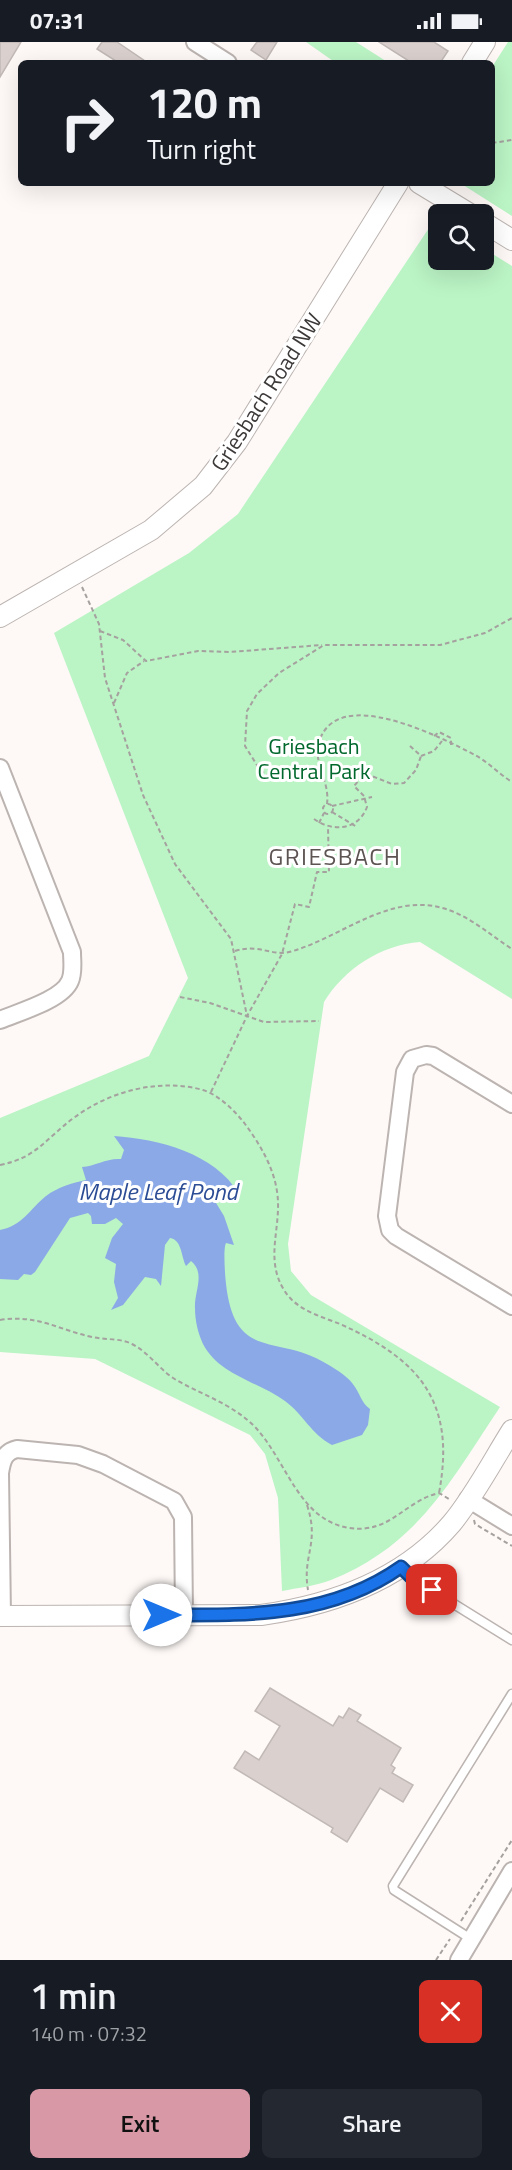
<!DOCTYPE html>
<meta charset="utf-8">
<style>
:root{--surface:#171b24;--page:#242831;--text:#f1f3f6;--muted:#9ea1a6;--accent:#d898a6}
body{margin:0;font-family:"Titillium Web",sans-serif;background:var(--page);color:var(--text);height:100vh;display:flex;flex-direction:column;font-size:22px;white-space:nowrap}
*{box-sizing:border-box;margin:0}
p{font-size:20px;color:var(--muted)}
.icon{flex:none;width:33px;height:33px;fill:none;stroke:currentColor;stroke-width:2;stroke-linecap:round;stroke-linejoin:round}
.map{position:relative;height:1918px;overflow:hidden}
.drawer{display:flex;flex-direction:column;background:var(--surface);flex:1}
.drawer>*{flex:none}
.hud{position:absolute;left:18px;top:18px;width:477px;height:126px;border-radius:9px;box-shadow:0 6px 24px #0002;background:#171b24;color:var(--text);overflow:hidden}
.fabs{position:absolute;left:428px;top:162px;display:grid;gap:12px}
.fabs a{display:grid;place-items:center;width:66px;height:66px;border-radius:9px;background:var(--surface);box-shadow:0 6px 24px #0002;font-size:30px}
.pin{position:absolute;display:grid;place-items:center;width:51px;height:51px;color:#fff;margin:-26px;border-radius:12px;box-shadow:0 3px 9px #0006}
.me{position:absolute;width:66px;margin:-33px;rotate:90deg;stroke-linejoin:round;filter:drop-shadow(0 0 4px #0008)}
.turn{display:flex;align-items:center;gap:21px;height:126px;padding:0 30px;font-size:27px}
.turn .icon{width:78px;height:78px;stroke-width:2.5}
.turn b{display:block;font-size:42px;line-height:51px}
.round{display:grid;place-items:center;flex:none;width:63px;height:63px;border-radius:9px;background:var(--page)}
.headline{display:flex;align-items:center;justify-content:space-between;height:102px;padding:0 30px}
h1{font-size:36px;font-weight:600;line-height:45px}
.action{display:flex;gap:12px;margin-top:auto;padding:12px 30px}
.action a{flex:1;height:69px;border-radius:9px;background:var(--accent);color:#111;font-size:24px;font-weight:600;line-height:69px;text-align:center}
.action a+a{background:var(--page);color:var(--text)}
.status{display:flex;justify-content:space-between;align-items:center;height:42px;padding:0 30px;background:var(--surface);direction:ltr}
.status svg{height:16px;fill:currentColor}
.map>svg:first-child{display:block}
.green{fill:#bbf4c5}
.water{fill:#8ba9e6}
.building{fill:#dad1ce;stroke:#c1b9b6;stroke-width:1.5}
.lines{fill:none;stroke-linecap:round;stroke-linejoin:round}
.service-casing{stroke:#bcb4b1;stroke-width:11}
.minor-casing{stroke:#bcb4b1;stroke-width:20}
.tertiary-casing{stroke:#bcb4b1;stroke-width:22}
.path{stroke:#a5a19f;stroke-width:2;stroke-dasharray:4.5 3;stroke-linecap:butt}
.service{stroke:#fff;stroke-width:8}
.minor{stroke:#fff;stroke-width:16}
.tertiary{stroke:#fff;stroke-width:20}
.route-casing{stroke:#114b97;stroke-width:15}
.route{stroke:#1a73e8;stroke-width:10}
.labels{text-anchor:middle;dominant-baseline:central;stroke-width:6;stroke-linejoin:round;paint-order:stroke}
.street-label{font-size:22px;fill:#3c3938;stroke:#fff}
.park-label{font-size:22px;fill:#00682c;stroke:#fff}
.neighbourhood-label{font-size:24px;letter-spacing:1.5px;fill:#5c5452;stroke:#fff}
.water-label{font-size:24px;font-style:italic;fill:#2c4d95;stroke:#fff}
</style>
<div class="status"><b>07:31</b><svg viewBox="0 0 49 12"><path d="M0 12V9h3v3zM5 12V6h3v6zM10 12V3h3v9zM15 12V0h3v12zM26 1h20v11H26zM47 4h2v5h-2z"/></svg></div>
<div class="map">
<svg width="512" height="1918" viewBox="0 0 512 1918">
<rect width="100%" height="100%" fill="#fef9f7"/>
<g class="green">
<polygon points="306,0 356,0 389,21 336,21"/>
<polygon points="508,0 512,0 512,174 460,141 492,141 492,25"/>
<path d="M435,177l3,2v39h45v-12l29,18v733l-92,-57c-39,3 -76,27 -96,60l-36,242 3,27 20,24 189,112c-50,75 -82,138 -169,173 -15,6 -34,8 -49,11l-4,-93 -13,-44 -15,-19 -155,-76 -95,-7v-234l149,-62 39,-78 -134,-345 135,-80 49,-39z"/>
</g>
<path class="water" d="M114,1094c44,3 101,17 125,58l-21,-5 -5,9 11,18 10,29 -8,-2c-3,6 -1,32 0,41 9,79 51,49 101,80 10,6 22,13 28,23 6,9 6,15 15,22l-2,16 -6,10 -30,10c-21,-11 -28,-30 -47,-44 -26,-19 -66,-26 -82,-57 -5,-11 -8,-23 -8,-36 -1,-16 11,-35 -4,-47l-5,5c-5,-10 -4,-26 -16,-28l-5,7 -4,41 -5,-7 -11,-2 -22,28 -12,5 7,-12 -4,-16 2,-18 -11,-6 7,-20 11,-14 -7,-6 -11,6h-13l-1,-8 -3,-3 -18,5 -35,54 -4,3 -7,-1 -6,6 -18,-1v-49c22,-4 30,-21 46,-34 12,-9 26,-13 40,-16l-4,-13c14,-1 24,-9 39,-8l3,-9z"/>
<g class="building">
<polygon points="0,0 21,0 0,35"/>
<polygon points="102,0 117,0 148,21 119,21 97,7"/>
<polygon points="257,0 277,0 266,18 251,8"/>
<polygon points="379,0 434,0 448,9 440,21 412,21"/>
<polygon points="270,1646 333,1684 339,1674 343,1676 349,1666 361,1673 357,1679 401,1706 391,1723 395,1726 392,1731 413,1743 403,1760 380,1746 347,1800 331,1790 333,1786 234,1726 245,1709 259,1718 280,1684 255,1669"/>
</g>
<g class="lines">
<defs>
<g id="service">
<polyline points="401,1525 412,1536 512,1598"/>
<polyline points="471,1897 394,1848 393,1844 512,1652"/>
</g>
<g id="minor">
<polyline points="195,0 228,21"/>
<path d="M0,726l72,184c0,9 2,20 -2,29 -8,19 -51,31 -70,39"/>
<polyline points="512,1062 433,1014 426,1013 412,1017 405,1030 387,1174 390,1188 396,1194 512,1264"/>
<polyline points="468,1457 512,1484"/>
<path d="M2,1574l-2,-143c2,-12 4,-21 17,-24l61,6 25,9 71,37 9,16 1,98"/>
<polyline points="459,1918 512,1829"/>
</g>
<g id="tertiary">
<polyline points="472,21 485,0"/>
<polyline points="419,141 470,172"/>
<polyline points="483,180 512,198"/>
<polyline points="0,575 151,488 203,444 237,400 398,141"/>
<path d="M0,1574l261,-1c72,-10 143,-36 191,-92 23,-28 41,-63 60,-93"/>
</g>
</defs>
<use href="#service" class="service-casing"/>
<use href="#minor" class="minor-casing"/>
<use href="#tertiary" class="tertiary-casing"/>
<g class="path">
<polyline points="492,101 512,98"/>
<polyline points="82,545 99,582 105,636 143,753 175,822 231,897 247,974"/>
<polyline points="100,589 123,598 146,619 198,609 230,610 322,603"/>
<polyline points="114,661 127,631 144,619"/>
<polyline points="434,694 439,690 451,696 451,703"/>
<polyline points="410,704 421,714"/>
<polyline points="421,714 434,709 442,699"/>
<polyline points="320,732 310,728 288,737 270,735 260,728 245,704 247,669 257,652 279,631 324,603 440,603 485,591 512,576"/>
<circle cx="328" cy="767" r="5"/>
<path d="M327,762c3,-24 -14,-38 -8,-62 18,-59 123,-4 156,13 13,7 24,19 37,27"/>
<polyline points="332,764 372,755"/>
<polyline points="332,770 357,785"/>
<path d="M314,777c18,13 44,12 53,-12l-3,-11 -10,-10 7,-8 8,-3 23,9 12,-1 12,-13 5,-14"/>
<polyline points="319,781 324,771"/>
<path d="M235,909c25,-8 38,7 58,0 53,-16 103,-64 161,-39 21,9 38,24 58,37"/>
<polyline points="180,955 210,961 264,980 319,979"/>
<polyline points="211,1050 247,974 282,912 295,862 309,865 317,830 329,830 328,785"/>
<path d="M0,1123c37,-7 47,-28 75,-48 35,-26 85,-39 128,-27 16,5 32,21 42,34 17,23 32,49 33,78 1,31 -12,59 6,88 12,20 36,26 56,34 81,36 116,79 99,169"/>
<path d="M0,1278c37,-6 59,10 92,17 14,3 28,1 40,7 18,9 29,28 46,37 27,15 56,24 78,47 31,34 43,92 93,100 42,6 55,-27 90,-35l10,6"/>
<path d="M307,1463c13,39 -5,50 1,85"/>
<polyline points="474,1478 475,1482 512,1504"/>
<polyline points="461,1879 512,1798"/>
<polyline points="436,1918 450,1897"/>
</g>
<use href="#service" class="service"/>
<use href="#minor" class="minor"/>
<use href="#tertiary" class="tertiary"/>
</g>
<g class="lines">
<defs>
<path id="route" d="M161,1573c84,0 168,3 240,-48l11,11 20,12"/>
</defs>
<use href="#route" class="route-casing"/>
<use href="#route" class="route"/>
</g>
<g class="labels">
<g class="street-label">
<text transform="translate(266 350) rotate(-57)">Griesbach Road NW</text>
</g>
<g class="park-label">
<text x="314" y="704">Griesbach<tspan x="314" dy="25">Central Park</tspan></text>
</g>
<g class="neighbourhood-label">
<text x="335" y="814">GRIESBACH</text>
</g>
<g class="water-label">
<text x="158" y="1149">Maple Leaf Pond</text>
</g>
</g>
</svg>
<div class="fabs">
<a><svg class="icon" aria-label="search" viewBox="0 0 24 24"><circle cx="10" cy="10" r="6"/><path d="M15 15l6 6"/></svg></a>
</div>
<div class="pin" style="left:432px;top:1548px;background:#d93025"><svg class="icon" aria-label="arrive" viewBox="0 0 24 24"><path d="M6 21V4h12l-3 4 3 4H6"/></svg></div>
<svg class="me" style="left:161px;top:1573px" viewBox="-20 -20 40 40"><circle r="19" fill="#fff"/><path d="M0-13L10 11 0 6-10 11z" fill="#1a73e8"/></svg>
<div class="hud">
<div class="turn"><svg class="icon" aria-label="right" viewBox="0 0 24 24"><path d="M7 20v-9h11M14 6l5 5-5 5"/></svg><div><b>120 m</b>Turn right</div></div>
</div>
</div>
<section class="drawer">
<div class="headline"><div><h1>1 min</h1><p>140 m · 07:32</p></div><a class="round" style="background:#d93025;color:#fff"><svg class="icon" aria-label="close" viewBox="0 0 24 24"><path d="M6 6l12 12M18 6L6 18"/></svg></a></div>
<div class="action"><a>Exit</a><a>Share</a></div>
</section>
